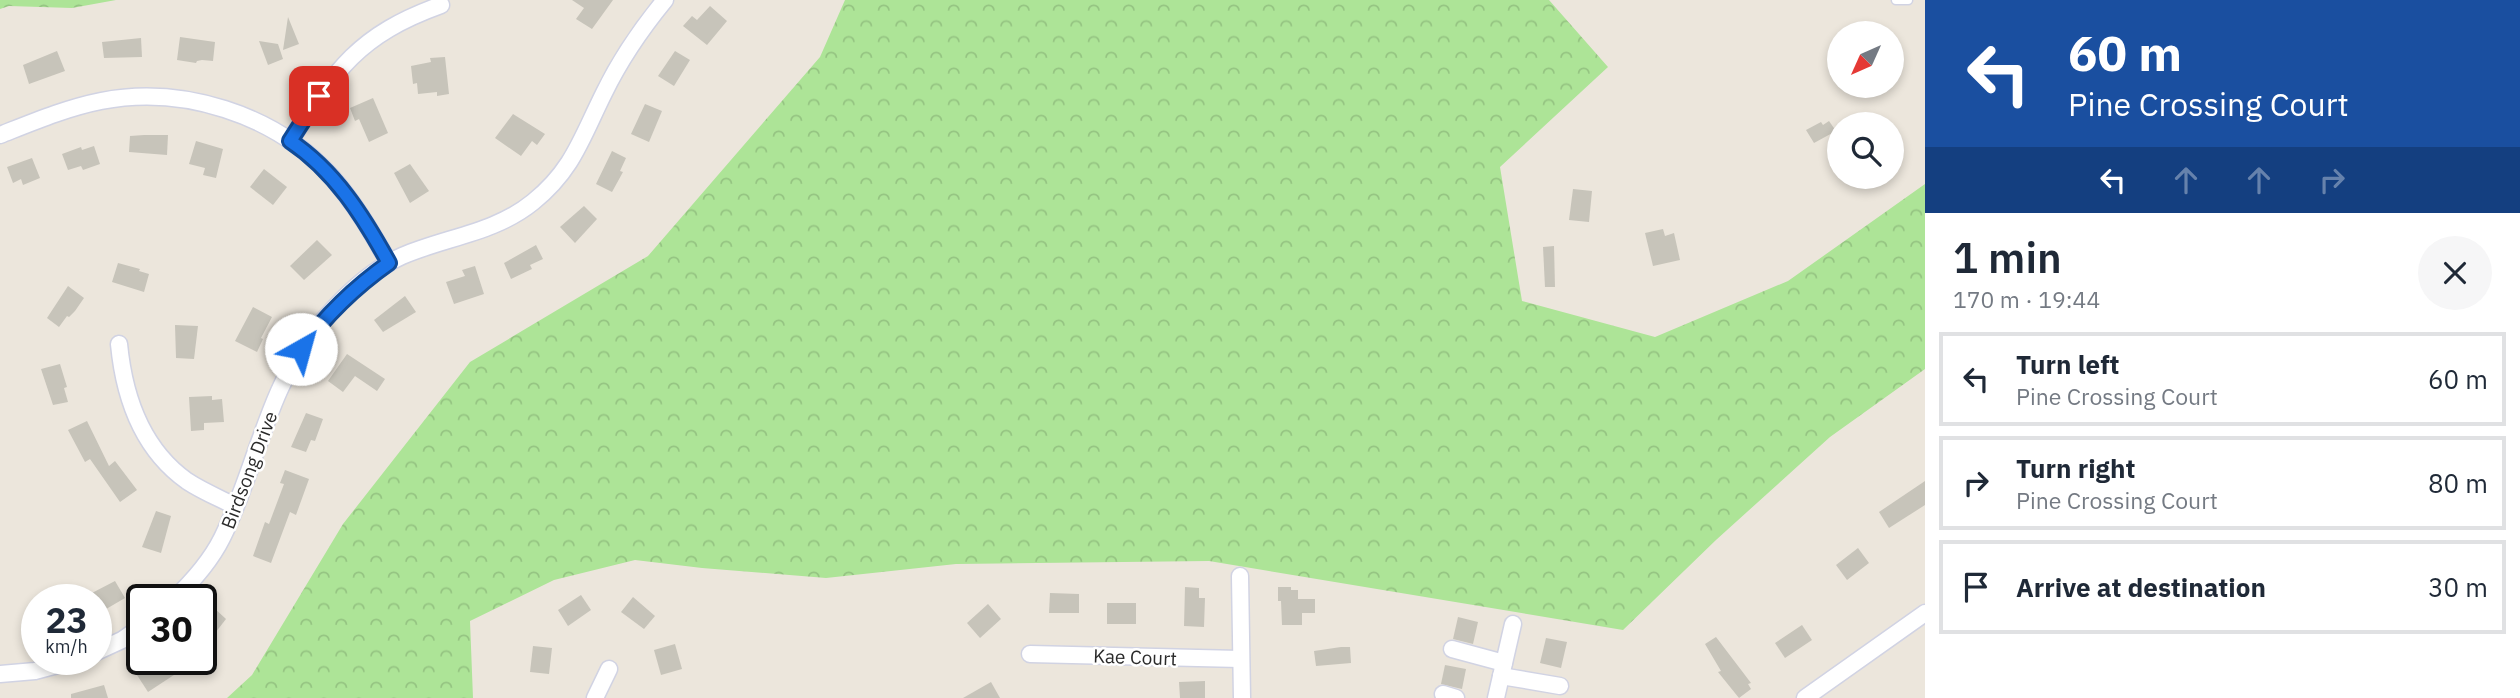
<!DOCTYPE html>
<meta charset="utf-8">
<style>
:root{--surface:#fff;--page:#f6f6f7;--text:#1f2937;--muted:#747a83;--line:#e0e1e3}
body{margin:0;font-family:"IBM Plex Sans",sans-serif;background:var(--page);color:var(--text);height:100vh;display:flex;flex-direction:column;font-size:26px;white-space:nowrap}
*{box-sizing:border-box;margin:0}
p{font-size:23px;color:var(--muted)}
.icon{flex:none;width:38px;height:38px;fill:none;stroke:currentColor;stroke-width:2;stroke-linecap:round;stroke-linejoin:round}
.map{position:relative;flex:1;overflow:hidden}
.panel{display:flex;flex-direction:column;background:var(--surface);width:595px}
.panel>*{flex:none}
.top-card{background:#1a4fa0;color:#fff;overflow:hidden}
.needle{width:46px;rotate:225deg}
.tools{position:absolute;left:1827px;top:21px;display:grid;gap:14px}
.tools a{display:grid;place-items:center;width:77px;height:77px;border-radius:50%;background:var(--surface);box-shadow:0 4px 10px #0003;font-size:35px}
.speed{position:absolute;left:21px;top:584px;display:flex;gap:14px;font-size:35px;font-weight:700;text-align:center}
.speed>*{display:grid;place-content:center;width:91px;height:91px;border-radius:50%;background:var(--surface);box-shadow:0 4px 10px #0003;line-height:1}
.speed small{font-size:18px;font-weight:400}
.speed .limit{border:4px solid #111;border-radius:10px;background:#fff;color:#111}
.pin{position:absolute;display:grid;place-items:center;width:60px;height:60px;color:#fff;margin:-30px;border-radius:14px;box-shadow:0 4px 10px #0006}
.me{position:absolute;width:77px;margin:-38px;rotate:38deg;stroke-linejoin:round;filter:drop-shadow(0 0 5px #0008)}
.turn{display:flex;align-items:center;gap:24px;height:147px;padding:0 28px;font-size:32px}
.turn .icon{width:91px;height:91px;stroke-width:2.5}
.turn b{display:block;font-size:49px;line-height:60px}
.lanes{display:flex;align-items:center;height:66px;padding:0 28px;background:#0003;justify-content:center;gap:35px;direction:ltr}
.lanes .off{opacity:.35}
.round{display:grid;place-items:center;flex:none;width:74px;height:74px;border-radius:37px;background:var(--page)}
.head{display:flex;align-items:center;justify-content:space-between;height:119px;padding:0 28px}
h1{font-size:42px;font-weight:600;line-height:52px}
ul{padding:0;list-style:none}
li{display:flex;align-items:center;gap:21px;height:94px;margin:0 14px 10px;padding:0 14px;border:4px solid var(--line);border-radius:0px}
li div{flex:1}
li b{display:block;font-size:26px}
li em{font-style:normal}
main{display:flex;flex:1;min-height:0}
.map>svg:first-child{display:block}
.forest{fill:url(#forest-crowns)}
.building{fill:#c7c4ba}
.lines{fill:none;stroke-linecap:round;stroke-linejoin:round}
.lane-casing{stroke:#d1d3e3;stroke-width:11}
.street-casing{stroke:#d1d3e3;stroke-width:19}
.lane{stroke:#fff;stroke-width:8}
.street{stroke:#fff;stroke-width:16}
.route-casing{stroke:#114b97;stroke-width:18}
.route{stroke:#1a73e8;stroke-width:12}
.labels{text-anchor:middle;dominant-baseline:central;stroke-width:5;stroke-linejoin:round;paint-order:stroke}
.street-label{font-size:19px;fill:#2a2a2a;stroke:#fff}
</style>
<main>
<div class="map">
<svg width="1925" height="698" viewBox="0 0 1925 698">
<defs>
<pattern id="forest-crowns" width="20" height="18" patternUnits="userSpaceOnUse" patternTransform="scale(1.75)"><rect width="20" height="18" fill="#ade497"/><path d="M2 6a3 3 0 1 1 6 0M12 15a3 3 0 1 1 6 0" fill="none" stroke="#95c482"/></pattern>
</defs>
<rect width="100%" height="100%" fill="#ece6dc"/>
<g class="forest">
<polygon points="0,0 116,0 72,8 9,6 0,9"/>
<polygon points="845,0 1549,0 1608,67 1500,167 1522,301 1655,337 1788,281 1925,184 1925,369 1830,437 1716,540 1623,630 1209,561 956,564 826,578 702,568 635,560 554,580 470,621 473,698 227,698 252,675 343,524 470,362 648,256 820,57"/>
</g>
<g class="building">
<polygon points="572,0 613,0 592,29 576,19 584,8"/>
<polygon points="710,6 727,21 707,45 683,26 692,16 697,20"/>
<polygon points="288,17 299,44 283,50"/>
<polygon points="180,37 215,42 213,61 202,60 197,61 196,63 177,60"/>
<polygon points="141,38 142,57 104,58 102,42"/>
<polygon points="259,41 278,44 283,59 268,65"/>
<polygon points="57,51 65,71 29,84 23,65"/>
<polygon points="675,51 690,60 674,86 658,76"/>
<polygon points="445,57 449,94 437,96 437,92 418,94 417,83 413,84 411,66 431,62 430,58"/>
<polygon points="373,98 388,133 369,142 359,119 355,121 350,108"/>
<polygon points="645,104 662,111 649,142 631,134"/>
<polygon points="513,114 545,134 537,145 532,141 521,156 495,138"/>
<polygon points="1829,121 1836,131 1814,143 1806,130 1821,122 1823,125"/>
<polygon points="144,135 168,135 167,155 129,152 130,136"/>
<polygon points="196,141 223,149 216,178 203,175 205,168 189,164"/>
<polygon points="94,146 100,164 83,170 81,166 68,170 62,154 81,147 82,150"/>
<polygon points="612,151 626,158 620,171 623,172 612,192 596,184"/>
<polygon points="32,158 40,178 23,185 21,179 13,183 7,167"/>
<polygon points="410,164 429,191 410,203 394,173"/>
<polygon points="264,169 287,187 273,205 250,187"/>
<polygon points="1573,189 1592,191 1589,222 1569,220"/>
<polygon points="584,206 597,219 575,243 560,227"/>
<polygon points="1663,229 1665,236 1674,233 1680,260 1653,266 1645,233"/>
<polygon points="317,240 332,255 304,280 290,266"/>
<polygon points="536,245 543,259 530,265 532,269 511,279 504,263"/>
<polygon points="1554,246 1555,287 1545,287 1543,247"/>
<polygon points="118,263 140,269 139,271 149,274 144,292 112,282"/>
<polygon points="475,266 484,294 454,304 446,282 465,276 462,270"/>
<polygon points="68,286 84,298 75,311 69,317 67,316 59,327 47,318"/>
<polygon points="405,296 416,312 383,332 374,320"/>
<polygon points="253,307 272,317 261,338 263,339 257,352 235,341"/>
<polygon points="175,325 198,326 194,359 176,358"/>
<polygon points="347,354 385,379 377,391 355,376 343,392 328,381"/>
<polygon points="60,364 67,387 64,388 68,402 53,405 41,369"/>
<polygon points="212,396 212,400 222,399 224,422 204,423 204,430 191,431 189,397"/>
<polygon points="306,413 323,419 315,441 311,440 306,452 291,447"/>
<polygon points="87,421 109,466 115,461 137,490 120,502 90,459 85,462 68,430"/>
<polygon points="285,470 309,479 296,515 290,512 271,563 253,556 265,522 269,524 284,484 280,483"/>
<polygon points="1925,481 1925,505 1889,528 1879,512"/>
<polygon points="156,511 171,516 161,553 142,547"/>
<polygon points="1858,548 1869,563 1847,580 1836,565"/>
<polygon points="115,581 125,598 101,612 96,600 93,600 90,594"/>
<polygon points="1185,587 1199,588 1199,598 1205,598 1204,627 1184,626"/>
<polygon points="1278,587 1291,587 1291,590 1298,590 1298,599 1315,599 1315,613 1302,613 1302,625 1282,625 1281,601 1278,601"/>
<polygon points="1050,593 1079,594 1079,613 1049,613"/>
<polygon points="581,595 591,610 568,626 558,610"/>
<polygon points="633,597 655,616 644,629 621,612"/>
<rect x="1107" y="603" width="29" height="21"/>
<polygon points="988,604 1001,619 980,638 967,623"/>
<polygon points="214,608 226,619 201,651 201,623"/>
<polygon points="1458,617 1478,622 1473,644 1453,639"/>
<polygon points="1802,625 1812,640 1785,658 1775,643"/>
<polygon points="1716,637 1751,683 1748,684 1751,689 1739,698 1718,672 1721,671 1705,644"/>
<polygon points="1546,638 1567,642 1561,668 1540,663"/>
<polygon points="675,644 682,669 661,675 654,650"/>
<polygon points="533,646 552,648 549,674 530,672"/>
<polygon points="1341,647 1350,647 1351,663 1316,666 1314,651"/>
<polygon points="160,660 173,660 180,671 148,692 137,675"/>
<polygon points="1445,665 1466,669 1462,689 1441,684"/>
<polygon points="1205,681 1205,698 1180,698 1179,682"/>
<polygon points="991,682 1000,698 963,698"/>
<polygon points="104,685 108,698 71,698 71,694"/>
</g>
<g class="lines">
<defs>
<polyline id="lane" points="1896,0 1908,0"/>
<g id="street">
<path d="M0,135c33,-13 66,-27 101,-34 81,-16 173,13 229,74 24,27 41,56 59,88"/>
<path d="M290,141c46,-72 68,-106 151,-136"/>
<path d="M119,344c5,52 23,105 68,137 15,10 32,17 48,25"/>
<polyline points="1240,576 1242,698"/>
<path d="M173,600c19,-18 37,-38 49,-62 33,-66 45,-147 92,-207 23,-28 54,-60 88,-75 44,-19 93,-23 131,-54 40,-32 49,-65 71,-109 16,-33 38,-65 61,-93"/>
<polyline points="1452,649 1504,663"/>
<polyline points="96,652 122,640 142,626"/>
<polyline points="1030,654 1240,659"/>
<polyline points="0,674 35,671 76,660"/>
<polyline points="1501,676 1560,686"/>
<polyline points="1443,694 1456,698"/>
<polyline points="595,698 609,669"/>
<polyline points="1496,698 1513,624"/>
<polyline points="1805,698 1925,613"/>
</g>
</defs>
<use href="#lane" class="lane-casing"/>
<use href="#street" class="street-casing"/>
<use href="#lane" class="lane"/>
<use href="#street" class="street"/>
</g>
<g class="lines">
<defs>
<path id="route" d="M301,349c25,-34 54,-62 88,-86 -26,-47 -54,-92 -99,-122l29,-45"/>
</defs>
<use href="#route" class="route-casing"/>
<use href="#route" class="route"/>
</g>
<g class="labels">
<g class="street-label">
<text transform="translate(249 470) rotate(-69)">Birdsong Drive</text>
<text transform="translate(1135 657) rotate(2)">Kae Court</text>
</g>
</g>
</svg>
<div class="tools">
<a><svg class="needle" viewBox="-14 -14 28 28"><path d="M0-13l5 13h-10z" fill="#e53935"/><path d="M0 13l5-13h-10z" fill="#747a83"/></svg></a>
<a><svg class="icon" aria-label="search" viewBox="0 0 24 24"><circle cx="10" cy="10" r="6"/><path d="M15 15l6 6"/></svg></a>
</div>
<div class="speed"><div>23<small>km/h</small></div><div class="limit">30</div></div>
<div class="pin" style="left:319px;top:96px;background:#d93025"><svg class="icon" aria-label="arrive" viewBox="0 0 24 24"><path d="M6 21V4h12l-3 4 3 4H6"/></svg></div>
<svg class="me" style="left:301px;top:349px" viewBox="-20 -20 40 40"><circle r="19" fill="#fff"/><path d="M0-13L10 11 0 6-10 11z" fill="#1a73e8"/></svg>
</div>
<section class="panel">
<div class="top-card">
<div class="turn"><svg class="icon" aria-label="left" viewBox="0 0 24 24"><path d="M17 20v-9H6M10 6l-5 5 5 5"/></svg><div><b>60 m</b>Pine Crossing Court</div></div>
<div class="lanes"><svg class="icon" aria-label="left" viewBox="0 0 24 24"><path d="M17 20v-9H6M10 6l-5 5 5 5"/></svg><svg class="icon off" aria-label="ahead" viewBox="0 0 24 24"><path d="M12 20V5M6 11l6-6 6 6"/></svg><svg class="icon off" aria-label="ahead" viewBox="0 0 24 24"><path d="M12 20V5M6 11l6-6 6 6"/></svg><svg class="icon off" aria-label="right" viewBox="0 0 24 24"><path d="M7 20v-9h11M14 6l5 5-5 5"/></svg></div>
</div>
<div class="head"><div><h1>1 min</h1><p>170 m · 19:44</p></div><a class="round"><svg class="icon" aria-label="close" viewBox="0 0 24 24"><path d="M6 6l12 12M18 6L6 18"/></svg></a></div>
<ul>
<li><svg class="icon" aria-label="left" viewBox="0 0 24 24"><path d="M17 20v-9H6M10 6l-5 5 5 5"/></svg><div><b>Turn left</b><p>Pine Crossing Court</p></div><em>60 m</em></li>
<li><svg class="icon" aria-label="right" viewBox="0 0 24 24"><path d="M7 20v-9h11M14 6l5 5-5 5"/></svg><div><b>Turn right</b><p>Pine Crossing Court</p></div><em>80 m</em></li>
<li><svg class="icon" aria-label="arrive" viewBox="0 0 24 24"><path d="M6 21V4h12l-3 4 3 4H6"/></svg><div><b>Arrive at destination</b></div><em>30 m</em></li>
</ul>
</section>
</main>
